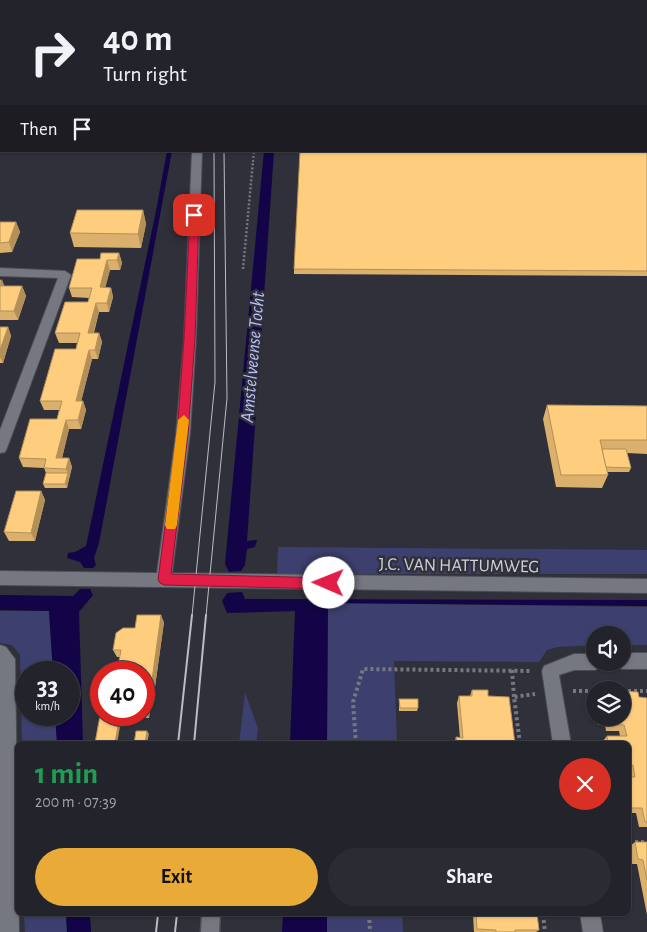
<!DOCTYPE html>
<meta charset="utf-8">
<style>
:root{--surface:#23242b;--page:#2b2c33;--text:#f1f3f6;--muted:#a3a4a9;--line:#404147;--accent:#e9aa38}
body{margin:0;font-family:"Alegreya Sans",sans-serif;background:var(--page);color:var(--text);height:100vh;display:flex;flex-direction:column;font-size:19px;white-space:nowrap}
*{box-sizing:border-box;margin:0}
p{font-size:16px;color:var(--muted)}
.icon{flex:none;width:28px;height:28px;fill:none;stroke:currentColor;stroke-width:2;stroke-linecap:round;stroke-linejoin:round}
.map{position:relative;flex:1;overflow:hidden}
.sheet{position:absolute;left:15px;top:741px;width:616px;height:175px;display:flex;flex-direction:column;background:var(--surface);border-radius:8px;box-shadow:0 1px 4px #0004,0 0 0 1px var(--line)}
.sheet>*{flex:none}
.banner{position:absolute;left:0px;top:0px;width:648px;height:152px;box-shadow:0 1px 4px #0004,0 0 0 1px var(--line);background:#23242b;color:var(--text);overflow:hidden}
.buttons{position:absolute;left:586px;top:626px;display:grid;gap:10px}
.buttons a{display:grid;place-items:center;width:45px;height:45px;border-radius:50%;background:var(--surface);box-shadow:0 1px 4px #0004,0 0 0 1px var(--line);font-size:25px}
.speed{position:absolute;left:15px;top:661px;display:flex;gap:10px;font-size:25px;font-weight:700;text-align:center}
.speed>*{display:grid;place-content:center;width:65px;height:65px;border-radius:50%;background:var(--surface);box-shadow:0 1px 4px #0004,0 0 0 1px var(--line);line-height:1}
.speed small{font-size:12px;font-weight:400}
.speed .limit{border:8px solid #d22;background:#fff;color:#111}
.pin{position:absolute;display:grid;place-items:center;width:42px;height:42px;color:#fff;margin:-21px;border-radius:10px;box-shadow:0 2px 8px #0006}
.me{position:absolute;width:55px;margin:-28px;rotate:271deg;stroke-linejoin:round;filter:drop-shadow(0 0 4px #0008)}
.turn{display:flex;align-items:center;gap:18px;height:105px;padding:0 20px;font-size:22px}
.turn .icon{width:65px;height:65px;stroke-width:2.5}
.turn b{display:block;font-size:35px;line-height:42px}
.then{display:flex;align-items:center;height:48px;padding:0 20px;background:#0003;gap:10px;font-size:19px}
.round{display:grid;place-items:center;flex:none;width:52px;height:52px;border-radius:26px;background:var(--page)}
.summary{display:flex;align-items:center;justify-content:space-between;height:85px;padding:0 20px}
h1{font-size:30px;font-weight:600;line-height:38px;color:#1e9e55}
.action{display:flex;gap:10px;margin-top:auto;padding:10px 20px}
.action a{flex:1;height:58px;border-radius:30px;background:var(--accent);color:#111;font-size:20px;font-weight:600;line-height:58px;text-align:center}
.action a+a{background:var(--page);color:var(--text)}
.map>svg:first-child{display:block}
.green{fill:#3d406e}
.water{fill:#120446}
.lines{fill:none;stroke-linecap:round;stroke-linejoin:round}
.service-casing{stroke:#4b4c54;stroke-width:3}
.minor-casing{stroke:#4b4c54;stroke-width:2}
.tertiary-casing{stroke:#4b4c54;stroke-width:2}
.path-far2{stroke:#76777f;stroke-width:2;stroke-dasharray:2 2;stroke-linecap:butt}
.path-far1{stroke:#76777f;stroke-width:2.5;stroke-dasharray:2 2;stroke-linecap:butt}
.path{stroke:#76777f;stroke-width:4;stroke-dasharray:3 3;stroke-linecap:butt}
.service{fill:#757781;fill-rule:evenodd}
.minor{fill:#757781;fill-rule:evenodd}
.tertiary{fill:#757781;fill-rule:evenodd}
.tram-far1{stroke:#bcbdc4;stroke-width:1}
.tram{stroke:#bcbdc4;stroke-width:2}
.wall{fill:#dab06c}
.shaded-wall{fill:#b29058}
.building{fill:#fecd7e;stroke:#b29058}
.route{fill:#e11d48;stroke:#92132f}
.slow{fill:#f59e0b}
.labels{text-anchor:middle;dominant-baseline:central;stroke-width:5;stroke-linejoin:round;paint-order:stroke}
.street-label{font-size:18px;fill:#d1d2d8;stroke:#2f3039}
.water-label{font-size:19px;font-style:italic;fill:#b9c0fc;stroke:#2f3039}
</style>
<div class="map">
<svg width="647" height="932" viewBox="0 0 647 932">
<rect width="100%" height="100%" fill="#2f3039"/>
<g class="green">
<polygon points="278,547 647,550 647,574 277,574"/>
<polygon points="328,603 647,607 647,645 623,645 622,635 595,635 595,645 558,647 547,650 539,662 394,661 397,744 327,744"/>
<polygon points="0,611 49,611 53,672 26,672 26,715 55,715 57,744 22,744 20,655 12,645 0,643"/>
<polygon points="245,693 258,728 256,744 239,744"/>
<polygon points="24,914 66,914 67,932 25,932"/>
<polygon points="327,914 402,914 403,932 327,932"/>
</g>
<g class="water">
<polygon points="167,151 172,151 99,543 94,558 96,565 93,568 84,568 80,562 67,558 68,553 75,552 86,546 156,211"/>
<polygon points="264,151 274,151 247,541 257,540 255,547 247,549 245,565 241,571 229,572 225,564"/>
<polygon points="80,589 90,589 93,595 79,612 83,744 57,744 55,715 69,715 69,672 53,672 49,611 0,610 0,595 73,596"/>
<polygon points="242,592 245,599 647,600 647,606 328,603 327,744 290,744 295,611 227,613 222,601 227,593"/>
<polygon points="66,914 90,914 91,932 67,932"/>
<polygon points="283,914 327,914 327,932 282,932"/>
</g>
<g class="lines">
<defs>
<g id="service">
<polygon points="192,0 200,0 200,1 193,1"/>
<polygon points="202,914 220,914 219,932 201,932"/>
</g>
<g id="minor">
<polygon points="0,268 65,271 71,275 7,448 5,452 0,453 0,430 58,278 0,276"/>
<polygon points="0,645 6,647 15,659 19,932 0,932"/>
<polygon points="622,653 647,653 647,669 622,669 616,666 615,662 622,662"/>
<polygon points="574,654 595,654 595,662 603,662 601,667 595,670 574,670 559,675 571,744 553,744 542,671 544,666"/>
<polygon points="580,914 600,914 603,932 583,932"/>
</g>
<polygon id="tertiary" points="192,151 202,151 196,339 190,434 172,573 647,579 647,593 0,585 0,571 157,573 176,434 184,339"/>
</defs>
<use href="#service" class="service-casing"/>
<use href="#minor" class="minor-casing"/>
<use href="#tertiary" class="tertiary-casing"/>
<polyline class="path-far2" points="253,162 254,151"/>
<polyline class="path-far1" points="243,269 253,161"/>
<g class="path">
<polyline points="512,670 514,697"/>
<polyline points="573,691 595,691"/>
<polyline points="622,691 647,691"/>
<polyline points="356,744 353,702 363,669 532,671"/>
<polyline points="520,744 514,697 535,694"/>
<polyline points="629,842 647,842"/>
<polyline points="369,914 370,932"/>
<polyline points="543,914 545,932"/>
</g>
<use href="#service" class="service"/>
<use href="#minor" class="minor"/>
<use href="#tertiary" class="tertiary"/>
<g class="tram-far1">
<polyline points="192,616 215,382 214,151"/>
<polyline points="206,616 227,398 224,151"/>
</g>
<g class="tram">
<polyline points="178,744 192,615"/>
<polyline points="194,744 206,615"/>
<polyline points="156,932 158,914"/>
<polyline points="175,932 177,914"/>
</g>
</g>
<g class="wall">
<polygon points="630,0 647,0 647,10 646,10 646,1 630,1"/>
<polygon points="647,146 647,276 294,274 294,269"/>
<polygon points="143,210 146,224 141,248 74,247 70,233"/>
<polygon points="0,222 16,222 20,232 12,252 0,253"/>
<polygon points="119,253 122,263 120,270 110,270 105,287 111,288 113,297 109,312 99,312 94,333 99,333 102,342 98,359 92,359 81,401 83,401 86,410 81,429 69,429 62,458 69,458 72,467 67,488 45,488 43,484 46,473 44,468 23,467 19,458 57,419 59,410 44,410 40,401 76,349 77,343 59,343 55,333 88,302 89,298 72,297 69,288 100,259"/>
<polygon points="0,279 4,286 22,286 26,296 18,320 0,320"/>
<polygon points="0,327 8,327 11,336 3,363 0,363"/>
<polygon points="547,405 647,406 647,454 627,453 631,468 629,472 607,472 608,475 602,488 556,487 543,419"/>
<polygon points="41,491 45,500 35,541 9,541 4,532"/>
<polygon points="164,622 154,694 144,694 144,672 120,657 117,657 113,650 135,628"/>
<polygon points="472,690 488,696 515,744 438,744 439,741 455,741 456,737 460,738 457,703 459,696 470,696"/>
<polygon points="144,697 149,697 151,701 149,718 129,718 128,715 144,715"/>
<polygon points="639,697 647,698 647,827 639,827 636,813 629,813 629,744 602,744 602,742 607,736 620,736 619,731 606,731 605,725 598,725 597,718 622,718"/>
<polygon points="399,699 418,708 417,711 399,711"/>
<polygon points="635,842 647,842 647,915 637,864 632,864 629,847"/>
<polygon points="473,914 537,914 539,930 536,932 474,932"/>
</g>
<g class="shaded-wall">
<polygon points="143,210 146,224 141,248 138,234"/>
<polygon points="16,222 20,232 12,252 9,242"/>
<polygon points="119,253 122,263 120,270 117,260"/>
<polygon points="107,260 110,270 103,297 100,287"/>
<polygon points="2,279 5,288 0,288 0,283"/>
<polygon points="22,286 26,296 18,320 14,311"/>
<polygon points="111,288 113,297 109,312 107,303"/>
<polygon points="96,303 99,312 91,342 88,333"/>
<polygon points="8,327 11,336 3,363 0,357 0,350"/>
<polygon points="99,333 102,342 98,359 95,350"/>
<polygon points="89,350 92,359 79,410 76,401"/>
<polygon points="83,401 86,410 81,429 78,420"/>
<polygon points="66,420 69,429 60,467 56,458"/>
<polygon points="69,458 72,467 69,477 66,469"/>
<polygon points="68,473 69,477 67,488 65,484"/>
<polygon points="41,491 45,500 35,541 31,533"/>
<polygon points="161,615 164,622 154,694 151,687"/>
<polygon points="149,697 151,701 149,718 147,714"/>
<polygon points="120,715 122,715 117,744 115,744"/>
<polygon points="147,731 149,734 147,744 145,744"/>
</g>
<g class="building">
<polygon points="296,0 600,0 601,1 296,1"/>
<polygon points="636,0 647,0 647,1 637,1"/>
<rect x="646" y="35" width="1" height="15"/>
<polygon points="646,146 647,146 647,271 294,269 300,151 646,151"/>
<polygon points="77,210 143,210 138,234 70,233"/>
<polygon points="0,222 16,222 9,242 0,243"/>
<polygon points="101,253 119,253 117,260 107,260 100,287 111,288 109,295 107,303 96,303 88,333 99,333 95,350 89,350 76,401 83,401 78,420 66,420 56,458 69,458 66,469 44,468 46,459 19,458 30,419 57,419 62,401 40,401 55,349 76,349 80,333 55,333 65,302 88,302 92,288 69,288 77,259 100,259"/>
<polygon points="0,286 22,286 14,311 0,311"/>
<polygon points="0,327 8,327 0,350"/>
<polygon points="547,405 647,406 647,440 600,440 608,475 561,475"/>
<polygon points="602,449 626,449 631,468 606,467"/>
<polygon points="46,473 68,473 65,484 43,484"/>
<polygon points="16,491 41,491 31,533 4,532"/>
<polygon points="137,615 161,615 151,687 144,687 144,672 117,672 121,650 113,650 116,633 123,628 135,628"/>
<polygon points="472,690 488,690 488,696 509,697 515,744 457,744 456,737 463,738 459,696 472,696"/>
<polygon points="622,691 638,692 639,697 647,698 647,822 645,822 642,808 629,808 629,777 635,777 633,765 629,765 629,744 608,744 607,736 627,736 624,725 611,724 610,719 603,719 603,718 622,718"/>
<polygon points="144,697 149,697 147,714 144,714"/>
<polygon points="399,699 418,699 418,708 400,708"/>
<polygon points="101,710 101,715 120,715 115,743 95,743"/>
<polygon points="136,731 147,731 145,744 134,744"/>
<polygon points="439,741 455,741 456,744 439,744"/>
<polygon points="635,842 647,842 647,880 643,860 638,859"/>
<polygon points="476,914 537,914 539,930 515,930 515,932 496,932 496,930 477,929"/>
</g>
<polygon class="route" points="194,212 199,215 195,339 188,434 171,574 329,578 333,579 335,583 333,587 329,589 164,585 160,583 158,580 177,434 184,339 190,215"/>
<polygon class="slow" points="184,415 189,420 177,525 175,529 167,529 165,525 178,420"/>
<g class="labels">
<g class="street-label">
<text transform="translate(459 566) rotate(1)">J.C. VAN HATTUMWEG</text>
</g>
<g class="water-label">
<text transform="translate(253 357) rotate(-85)">Amstelveense Tocht</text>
</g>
</g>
</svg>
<div class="buttons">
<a><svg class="icon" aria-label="sound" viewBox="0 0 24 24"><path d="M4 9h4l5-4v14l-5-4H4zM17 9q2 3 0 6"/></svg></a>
<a><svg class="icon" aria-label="layers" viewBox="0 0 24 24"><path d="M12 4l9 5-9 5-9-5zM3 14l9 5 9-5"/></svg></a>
</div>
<div class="speed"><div>33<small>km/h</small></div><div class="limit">40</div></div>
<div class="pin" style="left:194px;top:215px;background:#d93025"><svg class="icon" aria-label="arrive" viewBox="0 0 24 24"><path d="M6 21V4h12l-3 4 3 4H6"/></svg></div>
<svg class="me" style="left:329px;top:583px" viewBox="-20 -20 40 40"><circle r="19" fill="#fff"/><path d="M0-13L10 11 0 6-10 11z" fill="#e11d48"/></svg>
<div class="banner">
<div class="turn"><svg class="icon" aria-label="right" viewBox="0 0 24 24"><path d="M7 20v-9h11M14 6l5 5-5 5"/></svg><div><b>40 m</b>Turn right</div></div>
<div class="then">Then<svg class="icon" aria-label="arrive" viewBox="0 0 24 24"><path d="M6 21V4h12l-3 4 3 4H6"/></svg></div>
</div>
<section class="sheet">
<div class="summary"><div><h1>1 min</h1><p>200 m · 07:39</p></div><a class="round" style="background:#d93025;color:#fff"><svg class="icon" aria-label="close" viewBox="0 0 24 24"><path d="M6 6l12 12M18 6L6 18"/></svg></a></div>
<div class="action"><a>Exit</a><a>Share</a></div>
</section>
</div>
